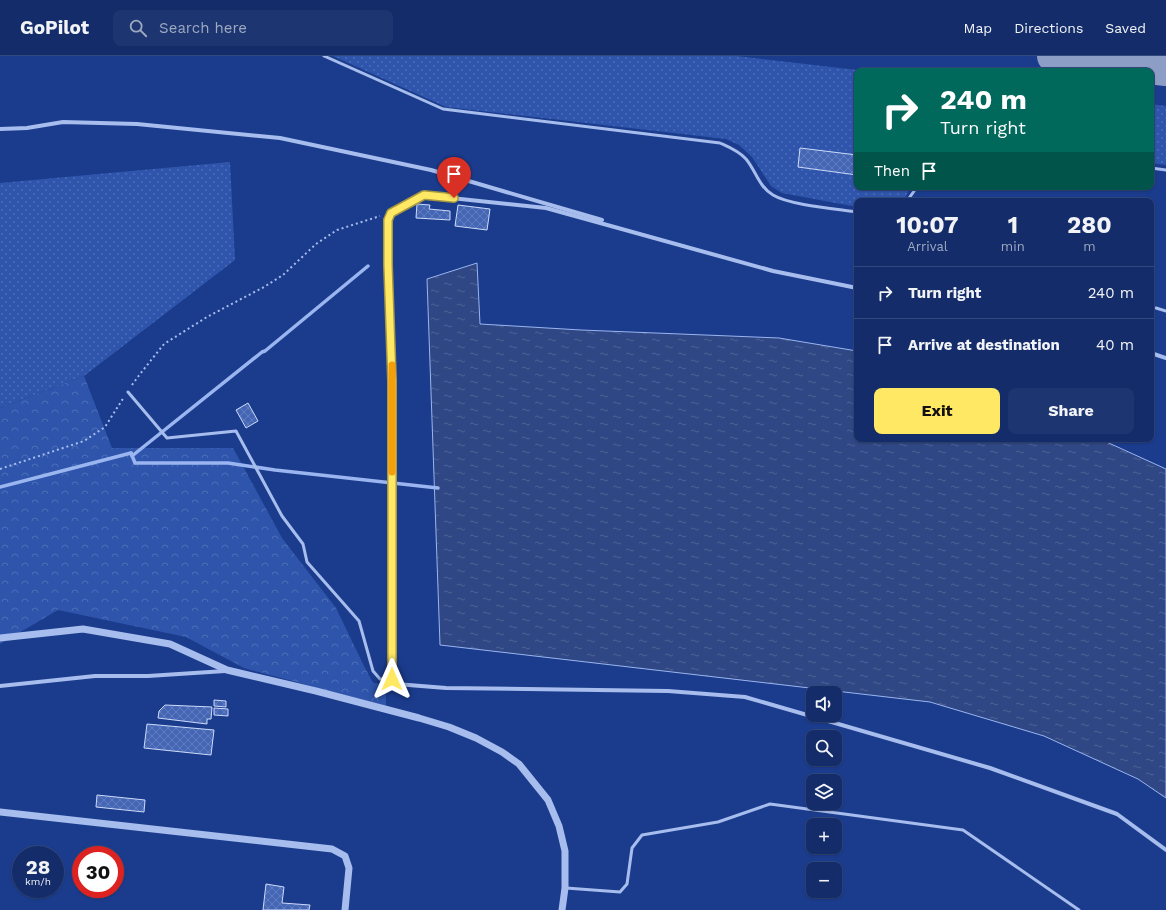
<!DOCTYPE html>
<meta charset="utf-8">
<style>
:root{--surface:#142d6a;--page:#1d3570;--text:#f1f3f6;--muted:#9da8c1;--line:#33497e;--accent:#ffe864}
body{margin:0;font-family:"Work Sans",sans-serif;background:var(--page);color:var(--text);height:100vh;display:flex;flex-direction:column;font-size:15px;white-space:nowrap}
*{box-sizing:border-box;margin:0}
p{font-size:13px;color:var(--muted)}
.icon{flex:none;width:22px;height:22px;fill:none;stroke:currentColor;stroke-width:2;stroke-linecap:round;stroke-linejoin:round}
.map{position:relative;flex:1;overflow:hidden}
.side{position:absolute;left:854px;top:142px;width:300px;height:244px;display:flex;flex-direction:column;background:var(--surface);border-radius:8px;box-shadow:0 1px 3px #0004,0 0 0 1px var(--line)}
.side>*{flex:none}
.hud{position:absolute;left:854px;top:12px;width:300px;height:122px;border-radius:8px;box-shadow:0 1px 3px #0004,0 0 0 1px var(--line);background:#00695c;color:#fff;overflow:hidden}
.controls{position:absolute;left:806px;top:630px;display:grid;gap:8px}
.controls a{display:grid;place-items:center;width:36px;height:36px;border-radius:8px;background:var(--surface);box-shadow:0 1px 3px #0004,0 0 0 1px var(--line);font-size:20px}
.speed{position:absolute;left:12px;top:790px;display:flex;gap:8px;font-size:20px;font-weight:700;text-align:center}
.speed>*{display:grid;place-content:center;width:52px;height:52px;border-radius:50%;background:var(--surface);box-shadow:0 1px 3px #0004,0 0 0 1px var(--line);line-height:1}
.speed small{font-size:10px;font-weight:400}
.speed .limit{border:6px solid #d22;background:#fff;color:#111}
.pin{position:absolute;display:grid;place-items:center;width:34px;height:34px;color:#fff;margin:-41px -17px;border-radius:50% 50% 50% 0;rotate:-45deg;box-shadow:0 0 4px #0007}
.pin .icon{rotate:45deg}
.me{position:absolute;width:44px;margin:-22px;rotate:0deg;stroke-linejoin:round;filter:drop-shadow(0 0 3px #0008)}
.turn{display:flex;align-items:center;gap:14px;height:84px;padding:0 20px;font-size:18px}
.turn .icon{width:52px;height:52px;stroke-width:2.5}
.turn b{display:block;font-size:28px;line-height:34px}
.then{display:flex;align-items:center;height:38px;padding:0 20px;background:#0003;gap:8px;font-size:15px}
.eta{display:flex;justify-content:space-evenly;align-items:center;height:68px;text-align:center}
.eta b{font-size:24px;font-weight:700;line-height:28px}
.cta{display:flex;gap:8px;margin-top:auto;padding:8px 20px}
.cta a{flex:1;height:46px;border-radius:8px;background:var(--accent);color:#111;font-size:16px;font-weight:700;line-height:46px;text-align:center}
.cta a+a{background:var(--page);color:var(--text)}
ul{padding:0;list-style:none}
li{display:flex;align-items:center;gap:12px;height:52px;padding:0 20px;border-top:1px solid var(--line)}
li div{flex:1}
li b{display:block;font-size:15px}
li em{font-style:normal}
header{display:flex;align-items:center;gap:24px;box-sizing:border-box;height:56px;padding:0 20px;background:var(--surface);border-bottom:1px solid var(--line)}
header strong{font-size:19px}
nav{display:flex;gap:22px;margin-inline-start:auto;font-size:14px}
.search{width:280px;height:36px;background:var(--page);display:flex;align-items:center;gap:10px;box-sizing:border-box;padding:0 14px;border-radius:8px;color:var(--muted);font-size:15px}
.map>svg:first-child{display:block}
.grass{fill:url(#grass-dots)}
.forest{fill:url(#forest-crowns)}
.water{fill:url(#water-ripples);stroke:#9ab5f0}
.lines{fill:none;stroke-linecap:round;stroke-linejoin:round}
.stream{stroke:#9ab5f0;stroke-width:3.5}
.taxiway{stroke:#8d9ec6;stroke-width:34}
.building{fill:url(#building-cross-hatch);stroke:#cddbfa}
.path{stroke:#a7bded;stroke-width:2;stroke-dasharray:2 3;stroke-linecap:butt}
.service{stroke:#a7bded;stroke-width:3}
.minor{stroke:#a7bded;stroke-width:4}
.tertiary{stroke:#a7bded;stroke-width:7}
.route-casing{stroke:#a69741;stroke-width:10}
.route{stroke:#ffe864;stroke-width:7}
.slow{stroke:#f59e0b;stroke-width:7}
</style>
<header>
<strong>GoPilot</strong>
<div class="search"><svg class="icon" aria-label="search" viewBox="0 0 24 24"><circle cx="10" cy="10" r="6"/><path d="M15 15l6 6"/></svg>Search here</div>
<nav><a>Map</a><a>Directions</a><a>Saved</a></nav>
</header>
<div class="map">
<svg width="1166" height="854" viewBox="0 0 1166 854">
<defs>
<pattern id="grass-dots" width="8" height="8" patternUnits="userSpaceOnUse"><rect width="8" height="8" fill="#2e55ab"/><path d="M2 2h.1M6 6h.1" fill="none" stroke="#4d6eb8" stroke-width="1.8" stroke-linecap="round"/></pattern>
<pattern id="forest-crowns" width="20" height="18" patternUnits="userSpaceOnUse"><rect width="20" height="18" fill="#2e55ab"/><path d="M2 6a3 3 0 1 1 6 0M12 15a3 3 0 1 1 6 0" fill="none" stroke="#4d6eb8"/></pattern>
<pattern id="water-ripples" width="26" height="14" patternUnits="userSpaceOnUse"><rect width="26" height="14" fill="#2f4784"/><path d="M2 4q2-2 4 0t4 0M15 11q2-2 4 0t4 0" fill="none" stroke="#4e6396"/></pattern>
<pattern id="building-cross-hatch" width="8" height="8" patternUnits="userSpaceOnUse"><rect width="8" height="8" fill="#4466b5"/><path d="M0 0l8 8M0 8l8-8" fill="none" stroke="#607dc0"/></pattern>
</defs>
<rect width="100%" height="100%" fill="#1b3c8d"/>
<g class="grass">
<polygon points="333,0 737,0 866,15 857,15 857,131 910,131 906,140 902,145 857,145 857,151 782,137 771,130 752,101 739,89 726,83 446,51"/>
<polygon points="1151,48 1166,50 1166,109 1151,107"/>
<polygon points="230,106 235,204 84,320 0,352 0,127"/>
</g>
<polygon class="forest" points="84,320 112,392 233,392 282,482 336,552 364,610 373,627 386,628 386,650 244,612 186,581 58,554 0,588 0,352"/>
<polygon class="water" points="477,207 480,268 581,274 779,282 857,295 857,383 1100,383 1166,413 1166,742 1138,723 1044,680 930,646 440,589 427,223"/>
<g class="lines">
<g class="stream">
<polyline points="131,397 135,407 228,407 275,414 438,432"/>
<polyline points="0,431 131,397 132,400 262,296 265,295 368,210"/>
</g>
<polyline class="taxiway" points="1054,0 1166,13"/>
</g>
<g class="building">
<polygon points="800,92 857,99 857,119 798,111"/>
<polygon points="417,148 430,149 429,153 450,155 450,164 416,162"/>
<polygon points="458,149 490,153 487,174 455,170"/>
<polygon points="248,347 258,365 246,372 236,354"/>
<polygon points="214,644 226,645 226,651 214,650"/>
<polygon points="165,649 212,651 211,663 207,663 207,668 158,662 159,655"/>
<polygon points="214,652 228,653 228,660 214,659"/>
<polygon points="147,668 214,674 211,699 144,692"/>
<polygon points="97,739 145,744 144,756 96,751"/>
<polygon points="266,828 284,831 282,847 310,849 309,854 263,854"/>
</g>
<g class="lines">
<g class="path">
<polyline points="132,329 140,318 164,288 207,261 264,231 283,219 316,188 337,174 380,160"/>
<polyline points="0,413 84,385 105,371 124,341"/>
</g>
<g class="service">
<path d="M324,0l119,53 277,34c9,4 19,8 26,16 10,12 13,28 27,36 16,10 64,14 84,17"/>
<polyline points="1151,112 1166,114"/>
<polyline points="907,145 917,131"/>
<polyline points="1156,252 1166,255"/>
<polyline points="128,336 167,382 236,375 282,460 303,488 307,506 359,565 373,615 380,623 392,623"/>
<polyline points="566,832 620,836 627,828 632,792 642,779 718,766 770,748 963,774 1079,854"/>
</g>
<g class="minor">
<polyline points="0,73 27,72 63,66 137,68 280,82 431,114 602,164"/>
<polyline points="857,232 773,215 546,152 423,139 391,157 388,164 388,209 392,325 392,623 396,628 446,632 668,635 745,641 990,712 1117,758 1166,794"/>
<polyline points="1151,297 1166,302"/>
<polyline points="0,630 95,620 148,620 225,615"/>
</g>
<g class="tertiary">
<polyline points="0,582 83,573 170,588 227,614 316,635 419,662 449,671 476,682 502,696 519,708 548,744 559,770 565,795 565,832 562,854"/>
<polyline points="0,756 332,793 345,800 349,812 345,854"/>
</g>
</g>
<g class="lines">
<defs>
<polyline id="route" points="392,623 392,325 388,209 388,164 391,157 424,139 454,142"/>
</defs>
<use href="#route" class="route-casing"/>
<use href="#route" class="route"/>
<polyline class="slow" points="392,309 392,416"/>
</g>
</svg>
<div class="controls">
<a><svg class="icon" aria-label="sound" viewBox="0 0 24 24"><path d="M4 9h4l5-4v14l-5-4H4zM17 9q2 3 0 6"/></svg></a>
<a><svg class="icon" aria-label="search" viewBox="0 0 24 24"><circle cx="10" cy="10" r="6"/><path d="M15 15l6 6"/></svg></a>
<a><svg class="icon" aria-label="layers" viewBox="0 0 24 24"><path d="M12 4l9 5-9 5-9-5zM3 14l9 5 9-5"/></svg></a>
<a>+</a>
<a>−</a>
</div>
<div class="speed"><div>28<small>km/h</small></div><div class="limit">30</div></div>
<div class="pin" style="left:454px;top:142px;background:#d93025"><svg class="icon" aria-label="arrive" viewBox="0 0 24 24"><path d="M6 21V4h12l-3 4 3 4H6"/></svg></div>
<svg class="me" style="left:392px;top:623px" viewBox="-20 -20 40 40"><path d="M0-17L14 15 0 8-14 15z" fill="#ffe864" stroke="#fff" stroke-width="4"/></svg>
<div class="hud">
<div class="turn"><svg class="icon" aria-label="right" viewBox="0 0 24 24"><path d="M7 20v-9h11M14 6l5 5-5 5"/></svg><div><b>240 m</b>Turn right</div></div>
<div class="then">Then<svg class="icon" aria-label="arrive" viewBox="0 0 24 24"><path d="M6 21V4h12l-3 4 3 4H6"/></svg></div>
</div>
<section class="side">
<div class="eta">
<div><b>10:07</b><p>Arrival</p></div>
<div><b>1</b><p>min</p></div>
<div><b>280</b><p>m</p></div>
</div>
<ul>
<li><svg class="icon" aria-label="right" viewBox="0 0 24 24"><path d="M7 20v-9h11M14 6l5 5-5 5"/></svg><div><b>Turn right</b></div><em>240 m</em></li>
<li><svg class="icon" aria-label="arrive" viewBox="0 0 24 24"><path d="M6 21V4h12l-3 4 3 4H6"/></svg><div><b>Arrive at destination</b></div><em>40 m</em></li>
</ul>
<div class="cta"><a>Exit</a><a>Share</a></div>
</section>
</div>
